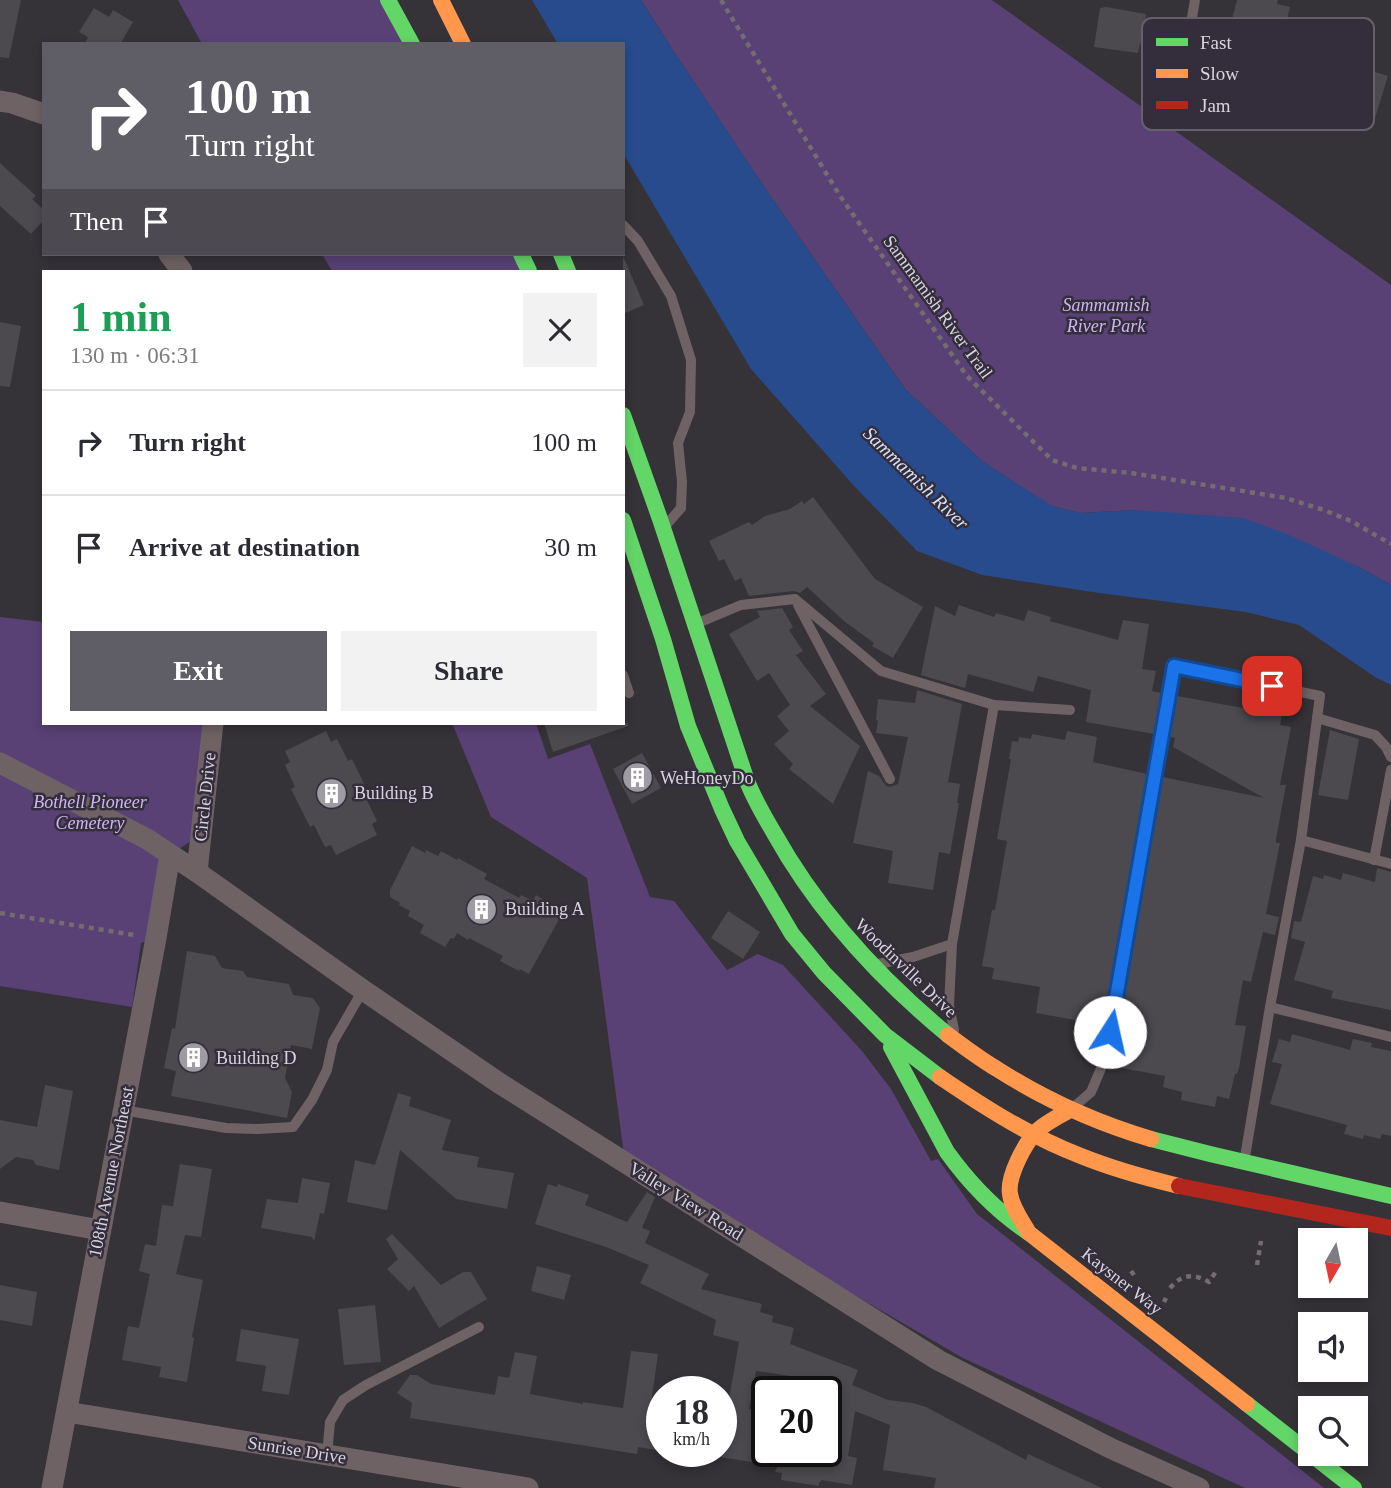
<!DOCTYPE html>
<meta charset="utf-8">
<style>
:root{--surface:#fff;--page:#f2f2f3;--text:#2b2b33;--muted:#7c7c81;--line:#e1e1e2;--accent:#5f5d65}
body{margin:0;font-family:"Times New Roman",serif;background:var(--page);color:var(--text);height:100vh;display:flex;flex-direction:column;font-size:26px;white-space:nowrap}
*{box-sizing:border-box;margin:0}
p{font-size:23px;color:var(--muted)}
.icon{flex:none;width:38px;height:38px;fill:none;stroke:currentColor;stroke-width:2;stroke-linecap:round;stroke-linejoin:round}
.map{position:relative;flex:1;overflow:hidden}
.sheet{position:absolute;left:42px;top:270px;width:583px;height:455px;display:flex;flex-direction:column;background:var(--surface);border-radius:0px;box-shadow:0 4px 10px #0003}
.sheet>*{flex:none}
.guide{position:absolute;left:42px;top:42px;width:583px;height:214px;border-radius:0px;box-shadow:0 4px 10px #0003;background:#5f5d65;color:#fff;overflow:hidden}
.needle{width:46px;rotate:189deg}
.tools{position:absolute;left:1298px;top:1228px;display:grid;gap:14px}
.tools a{display:grid;place-items:center;width:70px;height:70px;border-radius:0px;background:var(--surface);box-shadow:0 4px 10px #0003;font-size:35px}
.speed{position:absolute;left:646px;top:1376px;display:flex;gap:14px;font-size:35px;font-weight:700;text-align:center}
.speed>*{display:grid;place-content:center;width:91px;height:91px;border-radius:50%;background:var(--surface);box-shadow:0 4px 10px #0003;line-height:1}
.speed small{font-size:18px;font-weight:400}
.speed .limit{border:4px solid #111;border-radius:10px;background:#fff;color:#111}
.pin{position:absolute;display:grid;place-items:center;width:60px;height:60px;color:#fff;margin:-30px;border-radius:14px;box-shadow:0 4px 10px #0006}
.me{position:absolute;width:77px;margin:-38px;rotate:10deg;stroke-linejoin:round;filter:drop-shadow(0 0 5px #0008)}
.turn{display:flex;align-items:center;gap:24px;height:147px;padding:0 28px;font-size:32px}
.turn .icon{width:91px;height:91px;stroke-width:2.5}
.turn b{display:block;font-size:49px;line-height:60px}
.then{display:flex;align-items:center;height:66px;padding:0 28px;background:#0003;gap:14px;font-size:26px}
.round{display:grid;place-items:center;flex:none;width:74px;height:74px;border-radius:0px;background:var(--page)}
.head{display:flex;align-items:center;justify-content:space-between;height:119px;padding:0 28px}
h1{font-size:42px;font-weight:700;line-height:52px;color:#1e9e55}
.button{display:flex;gap:14px;margin-top:auto;padding:14px 28px}
.button a{flex:1;height:80px;border-radius:0px;background:var(--accent);color:#fff;font-size:28px;font-weight:700;line-height:80px;text-align:center}
.button a+a{background:var(--page);color:var(--text)}
ul{padding:0;list-style:none}
li{display:flex;align-items:center;gap:21px;height:105px;padding:0 28px;border-top:2px solid var(--line)}
li div{flex:1}
li b{display:block;font-size:26px}
li em{font-style:normal}
.map>svg:first-child{display:block}
.green{fill:#594176}
.water{fill:#274b8c}
.building{fill:#4c4a4f}
.lines{fill:none;stroke-linecap:round;stroke-linejoin:round}
.path{stroke:#746c6f;stroke-width:4.5;stroke-dasharray:5 5;stroke-linecap:butt}
.lane{stroke:#6f6265;stroke-width:10}
.street{stroke:#6f6265;stroke-width:21}
.fast{stroke:#63d668;stroke-width:16}
.slow{stroke:#ff974d;stroke-width:16}
.jam{stroke:#b3261e;stroke-width:16}
.route-casing{stroke:#114b97;stroke-width:18}
.route{stroke:#1a73e8;stroke-width:12}
.labels{text-anchor:middle;dominant-baseline:central;stroke-width:5;stroke-linejoin:round;paint-order:stroke}
.park-label{font-size:18px;font-style:italic;fill:#cfb4f3;stroke:#342e3c}
.street-label{font-size:18px;fill:#d8d4dd;stroke:#342e3c}
.poi-label{font-size:18px;fill:#d8d4dd;stroke:#342e3c;text-anchor:start}
.water-label{font-size:19px;font-style:italic;fill:#d5e2f6;stroke:#342e3c}
.key{fill:#342e3c;stroke:#65606c;stroke-width:2}
.key-label{font-size:19px;fill:#d8d4dd}
</style>
<div class="map">
<svg width="1391" height="1488" viewBox="0 0 1391 1488">
<rect width="100%" height="100%" fill="#353238"/>
<g class="green">
<polygon points="178,0 388,0 412,44 202,44"/>
<polygon points="641,0 992,0 1391,285 1391,585 1357,566 1136,510 1081,513 1051,506 983,462 905,389 767,191 674,52"/>
<polygon points="322,254 521,254 529,271 332,271"/>
<polygon points="0,617 44,622 44,723 213,723 201,834 170,855 156,938 141,943 132,1007 0,986"/>
<polygon points="452,723 536,723 548,759 590,744 650,897 674,901 727,970 758,954 783,965 862,1051 891,1089 931,1161 938,1159 977,1214 1324,1488 1245,1488 963,1358 625,1162 587,878 491,817"/>
</g>
<polygon class="water" points="532,0 641,0 674,52 767,191 905,389 983,462 1052,506 1081,513 1136,510 1243,518 1287,534 1357,566 1391,585 1391,685 1375,677 1299,625 1246,612 1099,593 982,575 917,551 854,486 751,369 623,153 623,44 558,44"/>
<g class="building">
<polygon points="0,0 21,0 9,58 0,57"/>
<polygon points="1237,0 1278,0 1277,4 1290,7 1284,32 1287,33 1272,94 1199,77 1207,44 1218,47 1225,19 1232,20"/>
<polygon points="1106,7 1146,14 1142,44 1140,43 1138,53 1094,47 1100,8"/>
<polygon points="94,8 109,17 113,10 133,22 120,44 85,44 88,37 79,32"/>
<polygon points="1355,66 1388,76 1372,128 1333,116 1341,88 1347,90"/>
<polygon points="0,163 36,196 32,199 44,210 44,220 31,234 0,206"/>
<polygon points="623,256 644,305 623,314"/>
<polygon points="0,322 21,326 10,387 0,386"/>
<polygon points="813,497 875,579 923,607 893,658 872,646 874,643 844,621 807,587 800,593 794,591 749,596 741,578 735,581 724,559 719,561 709,541 749,522 752,525 765,516 790,509 802,501 804,504"/>
<polygon points="959,605 994,617 996,613 1024,621 1028,610 1051,617 1050,621 1118,640 1123,620 1149,624 1142,669 1156,671 1152,691 1161,693 1154,734 1086,722 1091,690 1038,676 1033,692 968,674 965,688 921,675 935,606 955,616"/>
<polygon points="782,608 793,627 789,630 803,651 796,655 826,694 810,706 860,746 833,804 789,769 793,764 774,744 789,731 777,716 790,705 769,673 757,681 729,634 760,617 757,611"/>
<polygon points="917,690 962,704 948,782 960,784 957,803 959,803 950,854 939,852 933,890 888,883 893,851 853,843 868,771 879,776 886,786 890,787 898,784 908,737 876,733 878,721 876,720 878,699 915,703"/>
<polygon points="1177,696 1282,715 1280,725 1291,727 1280,785 1286,785 1276,839 1276,843 1280,843 1266,914 1279,917 1275,935 1263,932 1251,982 1243,980 1235,1025 1246,1026 1239,1068 1237,1074 1235,1074 1229,1099 1217,1096 1215,1107 1181,1100 1182,1092 1163,1087 1165,1076 1116,1067 1122,1029 1118,1028 1163,777 1264,798 1173,747 1175,738 1170,737"/>
<polygon points="544,723 628,723 628,726 553,752"/>
<polygon points="1330,730 1359,739 1348,800 1318,795"/>
<polygon points="326,731 331,742 337,739 348,761 352,759 371,798 367,800 377,821 372,824 377,835 336,855 331,845 325,847 314,825 310,827 291,789 295,787 285,765 290,762 285,751"/>
<polygon points="1067,731 1097,737 1093,762 1147,774 1103,1025 1036,1013 1040,987 992,979 994,968 982,966 992,910 995,910 1007,841 997,839 1011,759 1009,759 1012,741 1018,742 1019,737 1031,739 1032,734 1065,740"/>
<polygon points="642,753 661,788 632,804 613,769"/>
<polygon points="412,846 425,853 426,850 438,856 441,851 457,860 458,858 487,874 484,879 519,898 521,895 533,901 536,895 563,912 529,974 520,969 519,971 500,961 503,956 469,938 468,940 457,933 454,939 451,938 445,947 420,933 424,925 408,916 410,911 399,905 400,903 390,897 390,890"/>
<polygon points="1377,868 1391,872 1391,1010 1331,998 1333,991 1294,980 1305,942 1291,938 1294,921 1301,922 1313,876 1323,879 1324,875 1341,880 1343,873 1375,882"/>
<polygon points="728,911 760,932 743,959 711,938"/>
<polygon points="187,951 215,956 222,968 243,971 247,977 289,984 293,995 313,998 320,1008 312,1049 291,1045 285,1078 292,1092 287,1118 171,1096 176,1071 164,1068 172,1028 175,1029"/>
<polygon points="1292,1034 1350,1050 1353,1039 1372,1043 1371,1047 1391,1051 1391,1136 1382,1134 1380,1139 1364,1135 1363,1139 1344,1134 1347,1125 1270,1104 1282,1064 1272,1062 1279,1039 1290,1042"/>
<polygon points="45,1085 73,1091 59,1170 36,1165 33,1160 16,1157 0,1169 0,1120 37,1127"/>
<polygon points="398,1093 411,1097 409,1106 451,1120 442,1150 479,1157 477,1167 514,1173 507,1209 456,1199 400,1150 387,1210 347,1202 355,1160 375,1165"/>
<polygon points="180,1164 212,1169 201,1237 185,1235 176,1274 203,1280 192,1337 194,1338 187,1382 159,1377 161,1367 122,1360 128,1326 139,1328 150,1274 139,1271 145,1244 156,1246 162,1205 173,1206"/>
<polygon points="302,1178 330,1183 324,1214 320,1213 314,1241 312,1237 261,1228 267,1199 298,1203"/>
<polygon points="548,1184 557,1187 558,1184 589,1195 585,1205 627,1222 647,1192 655,1197 642,1228 650,1231 645,1243 709,1274 701,1289 762,1304 760,1312 773,1316 772,1322 794,1328 790,1344 858,1370 852,1385 888,1400 913,1403 926,1407 1026,1460 1028,1454 1102,1488 934,1488 936,1478 883,1470 890,1425 855,1411 848,1456 857,1458 852,1485 821,1480 821,1482 819,1482 819,1486 781,1480 782,1473 775,1472 784,1451 826,1451 826,1391 807,1391 811,1379 756,1371 749,1409 766,1411 766,1464 719,1457 739,1342 713,1335 716,1320 640,1283 649,1265 606,1247 535,1224"/>
<polygon points="392,1234 441,1285 463,1272 471,1272 487,1299 439,1328 414,1286 409,1291 387,1269 398,1259 386,1239"/>
<polygon points="537,1266 571,1275 564,1300 531,1291"/>
<polygon points="0,1285 37,1292 32,1326 0,1320"/>
<polygon points="375,1305 381,1362 344,1365 338,1309"/>
<polygon points="241,1329 299,1339 289,1395 262,1391 266,1366 236,1361"/>
<polygon points="631,1351 658,1354 651,1403 662,1405 662,1451 638,1447 637,1454 410,1418 412,1403 397,1393 410,1375 417,1375 431,1384 495,1395 498,1376 509,1378 515,1352 537,1356 530,1394 583,1404 583,1402 623,1408"/>
</g>
<g class="lines">
<g class="path">
<polyline points="721,0 840,196 967,376 1052,460 1077,468 1131,473 1286,498 1321,509 1351,521 1391,544"/>
<polyline points="0,913 134,935"/>
<polyline points="1257,1265 1261,1241"/>
<polyline points="1131,1271 1134,1275"/>
<path d="M1170,1288c12,-14 23,-15 39,-6l8,-12"/>
<polyline points="1163,1299 1167,1301"/>
</g>
<g class="lane">
<polyline points="1195,0 1182,75 1183,83 1188,88 1267,112"/>
<polyline points="623,225 638,241 671,296 691,360 690,412 678,443 682,482 681,508 667,524"/>
<polyline points="798,605 890,779"/>
<polyline points="698,623 741,605 795,599 881,671 994,705 1070,710"/>
<polyline points="623,675 629,693"/>
<polyline points="1317,718 1375,735 1386,747 1391,757"/>
<polyline points="1301,840 1391,864"/>
<polyline points="1374,860 1391,770"/>
<polyline points="878,964 913,957 952,944"/>
<polyline points="1270,1007 1391,1037"/>
<polyline points="954,1030 949,1005 952,944 994,705"/>
<polyline points="1075,1106 1091,1092 1105,1059 1174,666 1320,696 1301,840 1270,1007 1245,1157"/>
<polyline points="123,1110 226,1128 258,1129 293,1127 312,1100 327,1070 333,1042 363,990"/>
<polyline points="327,1455 330,1422 343,1400 366,1385 479,1327"/>
</g>
<g class="street">
<polyline points="0,101 12,103 44,114"/>
<polyline points="169,254 182,271"/>
<polyline points="0,763 147,839 197,872 363,990 499,1083 938,1360 1110,1448 1199,1488"/>
<polyline points="197,872 213,723"/>
<polyline points="0,1212 100,1230"/>
<polyline points="67,1412 528,1488"/>
<polyline points="52,1488 156,938 170,855"/>
</g>
<g class="fast">
<polyline points="388,0 412,44"/>
<polyline points="521,254 529,271"/>
<polyline points="561,254 568,271"/>
<path d="M623,415l37,104 87,262c7,18 17,35 27,52 44,79 105,145 174,202"/>
<polyline points="623,520 663,639 688,726 722,809 737,841 792,934 824,973 885,1035 940,1077"/>
<path d="M891,1047l56,105c23,32 49,59 82,81"/>
<polyline points="1151,1139 1210,1154 1391,1196"/>
<polyline points="1247,1404 1354,1488"/>
</g>
<g class="slow">
<polyline points="441,0 463,44"/>
<path d="M948,1035c16,12 32,24 49,34 47,30 100,54 154,70"/>
<path d="M940,1077c44,30 91,60 141,79 32,13 65,22 98,30"/>
<path d="M1070,1110c-11,6 -23,12 -32,20 -13,12 -31,47 -28,64 2,14 12,27 19,39l218,171"/>
</g>
<polyline class="jam" points="1179,1186 1391,1228"/>
</g>
<g class="lines">
<defs>
<polyline id="route" points="1110,1032 1174,666 1272,686"/>
</defs>
<use href="#route" class="route-casing"/>
<use href="#route" class="route"/>
</g>
<defs>
<symbol id="building-disc" viewBox="-11 -11 22 22"><circle r="9.5" fill="#9f9ba3" stroke="#342e3c"/><path d="M-4-6H4V6H1V3H-1V6H-4ZM-2.5-4.3h1.7v1.8h-1.7ZM.8-4.3h1.7v1.8H.8ZM-2.5-1h1.7V.8h-1.7ZM.8-1h1.7V.8H.8Z" fill="#fff"/></symbol>
</defs>
<g fill-rule="evenodd">
<use href="#building-disc" x="620" y="760" width="35" height="35"/>
<use href="#building-disc" x="314" y="776" width="35" height="35"/>
<use href="#building-disc" x="464" y="892" width="35" height="35"/>
<use href="#building-disc" x="176" y="1040" width="35" height="35"/>
</g>
<g class="labels">
<g class="park-label">
<text x="1106" y="305">Sammamish<tspan x="1106" dy="21">River Park</tspan></text>
<text x="90" y="802">Bothell Pioneer<tspan x="90" dy="21">Cemetery</tspan></text>
</g>
<g class="street-label">
<text transform="translate(938 307) rotate(54)">Sammamish River Trail</text>
<text transform="translate(205 797) rotate(-84)">Circle Drive</text>
<text transform="translate(906 968) rotate(44)">Woodinville Drive</text>
<text transform="translate(111 1172) rotate(-79)">108th Avenue Northeast</text>
<text transform="translate(686 1201) rotate(32)">Valley View Road</text>
<text transform="translate(1122 1281) rotate(38)">Kaysner Way</text>
<text transform="translate(297 1450) rotate(9)">Sunrise Drive</text>
</g>
<g class="poi-label">
<text x="660" y="778">WeHoneyDo</text>
<text x="354" y="793">Building B</text>
<text x="505" y="909">Building A</text>
<text x="216" y="1058">Building D</text>
</g>
<g class="water-label">
<text transform="translate(916 478) rotate(44)">Sammamish River</text>
</g>
</g>
<rect x="1142" y="18" width="232" height="112" rx="10" class="key"/>
<rect x="1156" y="38" width="32" height="8" fill="#63d668"/>
<rect x="1156" y="69" width="32" height="9" fill="#ff974d"/>
<rect x="1156" y="101" width="32" height="8" fill="#b3261e"/>
<g class="key-label">
<text x="1200" y="49">Fast</text>
<text x="1200" y="80">Slow</text>
<text x="1200" y="112">Jam</text>
</g>
</svg>
<div class="tools">
<a><svg class="needle" viewBox="-14 -14 28 28"><path d="M0-13l5 13h-10z" fill="#e53935"/><path d="M0 13l5-13h-10z" fill="#7c7c81"/></svg></a>
<a><svg class="icon" aria-label="sound" viewBox="0 0 24 24"><path d="M4 9h4l5-4v14l-5-4H4zM17 9q2 3 0 6"/></svg></a>
<a><svg class="icon" aria-label="search" viewBox="0 0 24 24"><circle cx="10" cy="10" r="6"/><path d="M15 15l6 6"/></svg></a>
</div>
<div class="speed"><div>18<small>km/h</small></div><div class="limit">20</div></div>
<div class="pin" style="left:1272px;top:686px;background:#d93025"><svg class="icon" aria-label="arrive" viewBox="0 0 24 24"><path d="M6 21V4h12l-3 4 3 4H6"/></svg></div>
<svg class="me" style="left:1110px;top:1032px" viewBox="-20 -20 40 40"><circle r="19" fill="#fff"/><path d="M0-13L10 11 0 6-10 11z" fill="#1a73e8"/></svg>
<div class="guide">
<div class="turn"><svg class="icon" aria-label="right" viewBox="0 0 24 24"><path d="M7 20v-9h11M14 6l5 5-5 5"/></svg><div><b>100 m</b>Turn right</div></div>
<div class="then">Then<svg class="icon" aria-label="arrive" viewBox="0 0 24 24"><path d="M6 21V4h12l-3 4 3 4H6"/></svg></div>
</div>
<section class="sheet">
<div class="head"><div><h1>1 min</h1><p>130 m · 06:31</p></div><a class="round"><svg class="icon" aria-label="close" viewBox="0 0 24 24"><path d="M6 6l12 12M18 6L6 18"/></svg></a></div>
<ul>
<li><svg class="icon" aria-label="right" viewBox="0 0 24 24"><path d="M7 20v-9h11M14 6l5 5-5 5"/></svg><div><b>Turn right</b></div><em>100 m</em></li>
<li><svg class="icon" aria-label="arrive" viewBox="0 0 24 24"><path d="M6 21V4h12l-3 4 3 4H6"/></svg><div><b>Arrive at destination</b></div><em>30 m</em></li>
</ul>
<div class="button"><a>Exit</a><a>Share</a></div>
</section>
</div>
